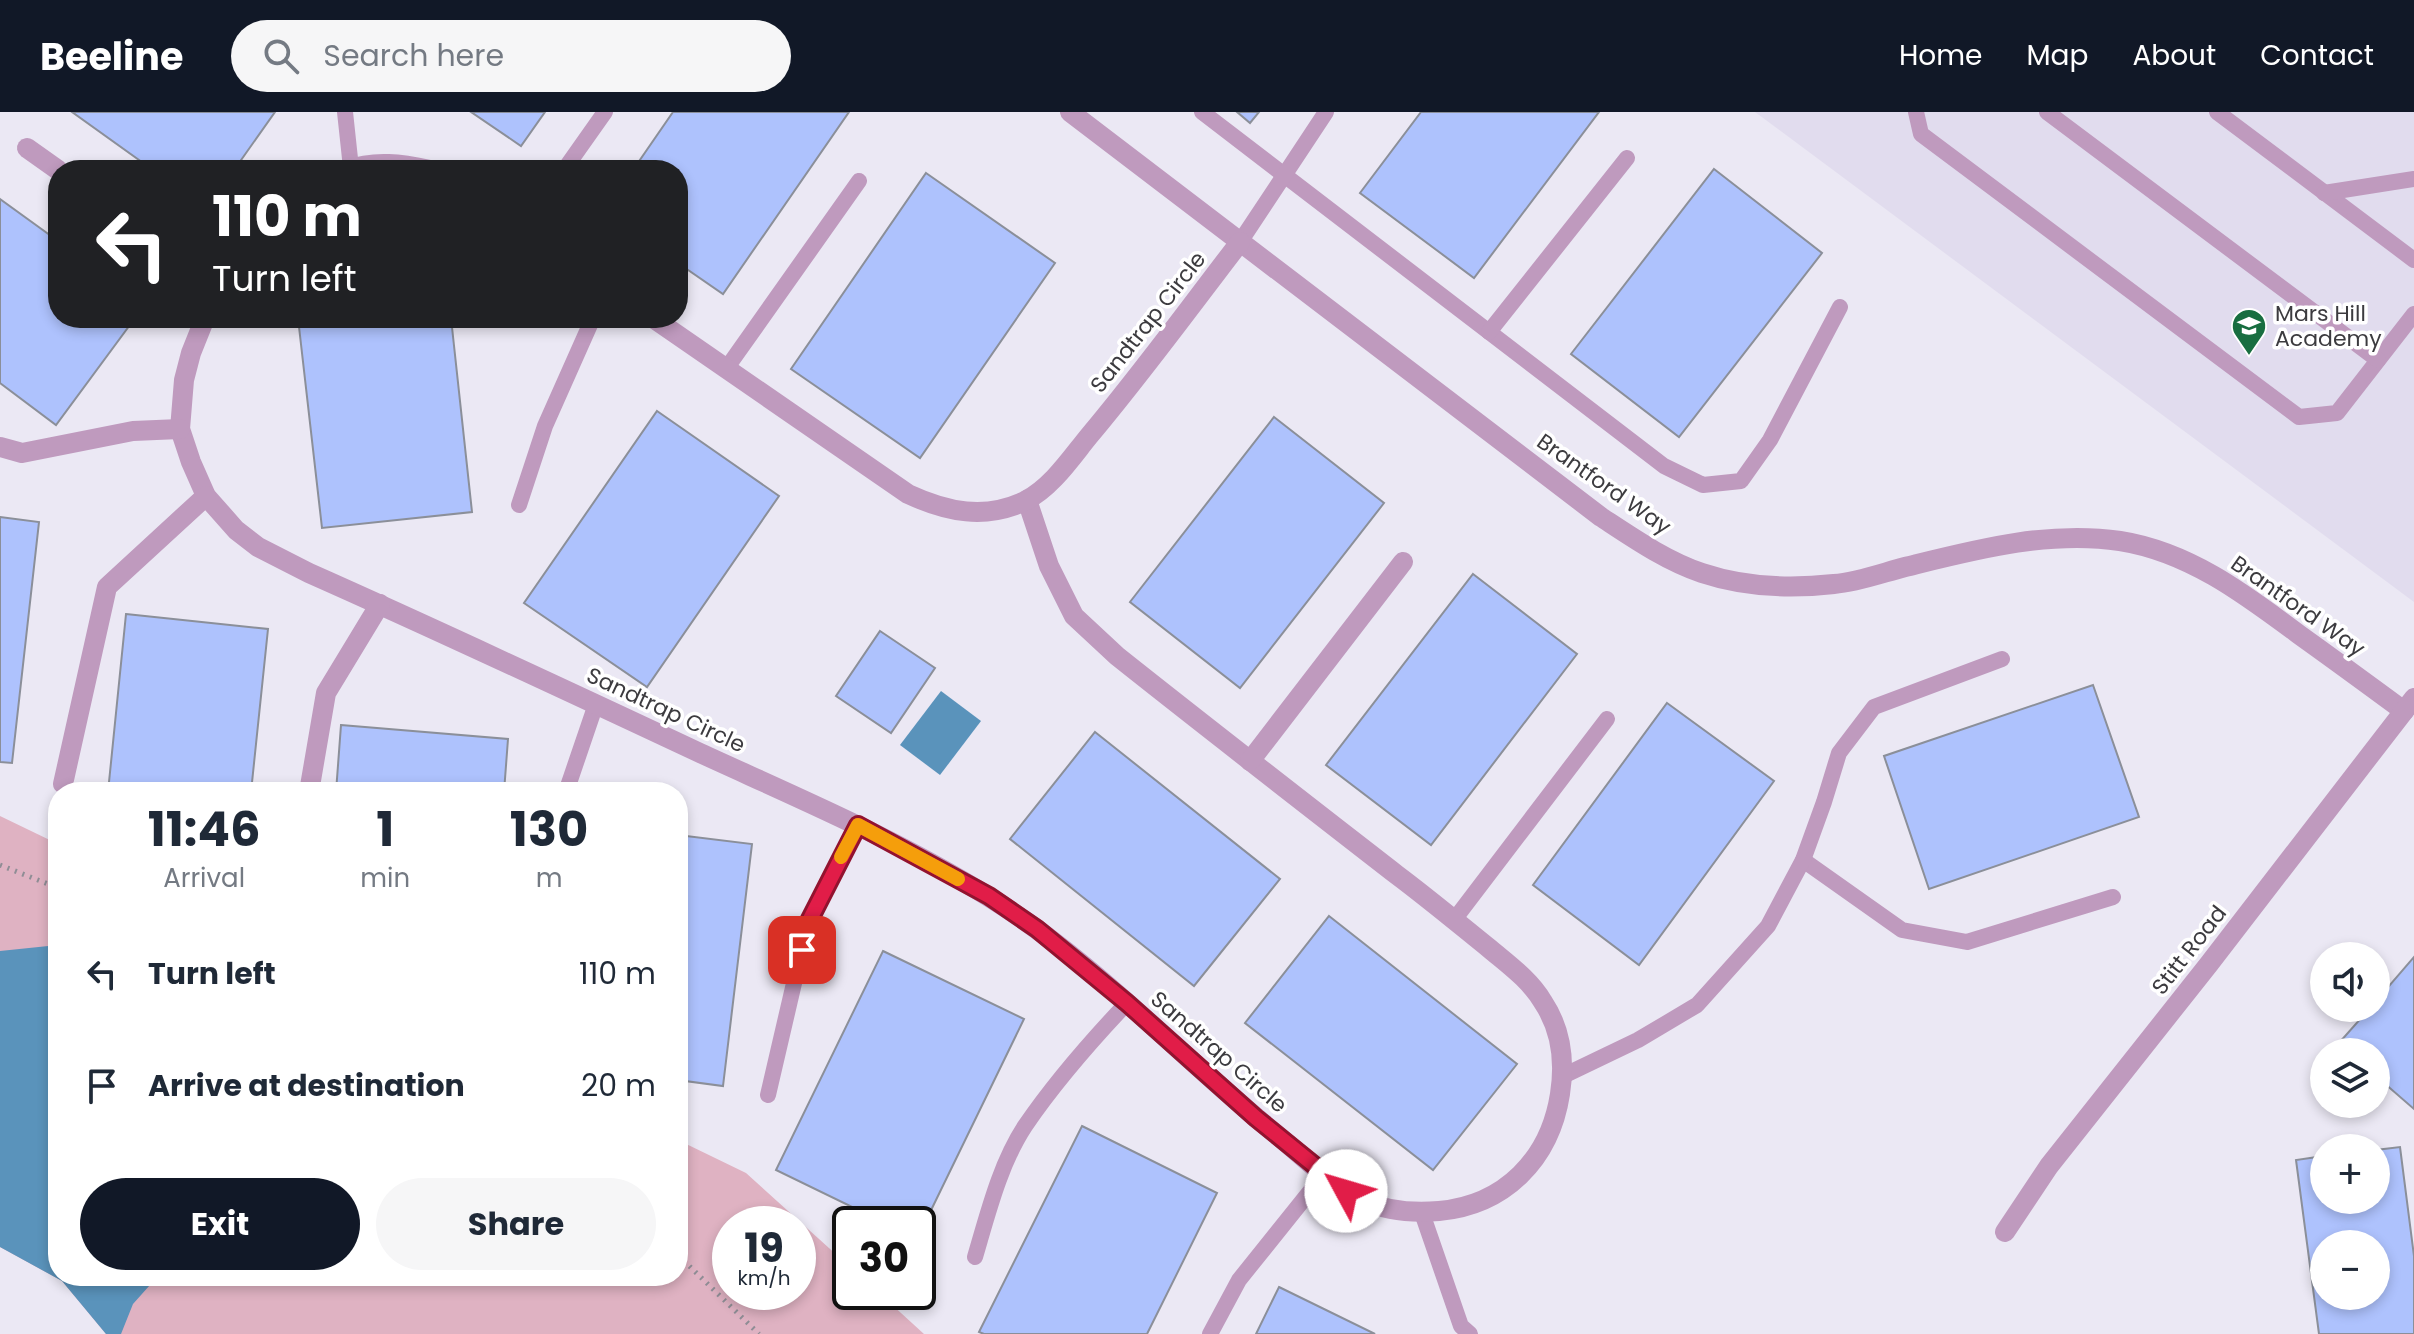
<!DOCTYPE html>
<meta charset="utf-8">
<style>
:root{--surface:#fff;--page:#f6f6f7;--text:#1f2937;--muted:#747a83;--accent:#111827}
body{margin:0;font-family:Poppins,sans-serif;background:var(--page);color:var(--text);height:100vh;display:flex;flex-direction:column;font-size:30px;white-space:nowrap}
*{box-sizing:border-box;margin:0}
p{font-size:26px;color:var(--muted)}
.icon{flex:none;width:44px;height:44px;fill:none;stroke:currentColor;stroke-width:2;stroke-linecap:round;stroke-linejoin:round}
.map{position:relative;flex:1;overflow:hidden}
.details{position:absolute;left:48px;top:670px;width:640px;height:504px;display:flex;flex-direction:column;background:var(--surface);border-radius:32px;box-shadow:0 4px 12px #0003}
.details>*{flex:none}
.top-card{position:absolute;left:48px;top:48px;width:640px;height:168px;border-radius:32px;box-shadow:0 4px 12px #0003;background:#202124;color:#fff;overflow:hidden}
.buttons{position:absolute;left:2310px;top:830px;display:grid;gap:16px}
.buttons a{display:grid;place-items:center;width:80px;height:80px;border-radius:50%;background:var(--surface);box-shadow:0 4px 12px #0003;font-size:40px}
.speed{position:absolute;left:712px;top:1094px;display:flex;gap:16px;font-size:40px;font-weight:700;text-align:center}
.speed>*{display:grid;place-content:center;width:104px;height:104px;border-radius:50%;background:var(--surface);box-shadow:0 4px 12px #0003;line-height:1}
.speed small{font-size:20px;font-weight:400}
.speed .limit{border:4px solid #111;border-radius:12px;background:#fff;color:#111}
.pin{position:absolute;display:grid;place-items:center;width:68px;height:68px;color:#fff;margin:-34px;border-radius:16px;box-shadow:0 4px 12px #0006}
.me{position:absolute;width:88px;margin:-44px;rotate:309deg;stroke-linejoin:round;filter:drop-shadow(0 0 6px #0008)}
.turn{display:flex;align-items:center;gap:28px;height:168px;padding:0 32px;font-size:36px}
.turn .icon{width:104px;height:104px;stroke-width:2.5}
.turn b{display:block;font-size:56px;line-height:68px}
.eta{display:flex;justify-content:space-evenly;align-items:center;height:136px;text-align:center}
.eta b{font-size:48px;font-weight:700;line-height:56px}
.action{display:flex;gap:16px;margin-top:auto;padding:16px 32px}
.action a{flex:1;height:92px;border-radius:48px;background:var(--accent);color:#fff;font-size:32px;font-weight:700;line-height:92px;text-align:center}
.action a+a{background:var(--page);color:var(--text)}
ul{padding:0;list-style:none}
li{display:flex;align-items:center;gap:24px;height:112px;padding:0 32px}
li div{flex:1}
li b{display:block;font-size:30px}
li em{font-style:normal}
header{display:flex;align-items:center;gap:48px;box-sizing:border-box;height:112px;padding:0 40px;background:var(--accent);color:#fff}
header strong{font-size:38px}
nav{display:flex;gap:44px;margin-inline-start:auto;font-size:28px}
.search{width:560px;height:72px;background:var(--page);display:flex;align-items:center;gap:20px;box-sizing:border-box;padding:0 28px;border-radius:44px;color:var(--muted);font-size:30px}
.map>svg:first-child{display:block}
.built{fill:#e1dcee}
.green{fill:#dfb2c2;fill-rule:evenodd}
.water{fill:#5a93bb}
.building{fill:#aec2fd;stroke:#8b8f99;stroke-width:2;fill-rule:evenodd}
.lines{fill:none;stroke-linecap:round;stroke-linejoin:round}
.path{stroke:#8f8d95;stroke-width:5;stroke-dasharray:2 6;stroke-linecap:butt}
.service{stroke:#bf9abe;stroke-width:16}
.minor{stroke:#bf9abe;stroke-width:20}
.route-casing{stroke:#92132f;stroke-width:20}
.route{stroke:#e11d48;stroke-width:14}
.slow{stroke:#f59e0b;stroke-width:14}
.labels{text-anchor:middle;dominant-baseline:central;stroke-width:7;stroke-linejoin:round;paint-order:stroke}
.poi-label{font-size:22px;fill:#3c3b3f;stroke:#fff;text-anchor:start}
.street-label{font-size:22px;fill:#3c3b3f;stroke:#fff}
</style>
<header>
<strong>Beeline</strong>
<div class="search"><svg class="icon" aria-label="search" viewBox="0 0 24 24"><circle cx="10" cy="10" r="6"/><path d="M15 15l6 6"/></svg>Search here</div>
<nav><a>Home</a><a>Map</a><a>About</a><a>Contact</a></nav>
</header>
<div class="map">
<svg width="2414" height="1222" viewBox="0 0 2414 1222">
<rect width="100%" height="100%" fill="#ebe8f4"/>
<polygon class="built" points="1755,0 2414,0 2414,490"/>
<path class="green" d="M0,704l58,28v432h620v-136l68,33 104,94v25h28l46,42h-818l-44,-53 -62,-34zM730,1112h68v68h-68z"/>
<g class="water">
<polygon points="941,579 981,609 940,663 900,633"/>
<polygon points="58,833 58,1164 158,1164 133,1192 121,1222 106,1222 62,1169 0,1135 0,839"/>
</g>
<g class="building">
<polygon points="72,0 275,0 234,58 153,58"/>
<polygon points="471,0 545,0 521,34"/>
<polygon points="673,0 849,0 723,182 678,151 678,58 633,58"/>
<polygon points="1237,0 1259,0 1250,11"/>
<polygon points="1421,0 1599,0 1474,166 1360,81"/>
<polygon points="1714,57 1822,141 1679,325 1571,242"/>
<polygon points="926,61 1055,151 920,346 791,257"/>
<polygon points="0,87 58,129 58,206 135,206 56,313 0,271"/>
<polygon points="298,206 451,206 472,400 322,416"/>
<polygon points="657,299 779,384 647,575 524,491"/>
<polygon points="1274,305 1384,391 1240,576 1130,490"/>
<polygon points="0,405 39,410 12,651 0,650"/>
<polygon points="1473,462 1577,542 1431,733 1326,653"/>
<polygon points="126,502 268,517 251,680 108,680"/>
<polygon points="880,519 935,556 891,621 836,584"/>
<polygon points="2093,573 2139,705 1929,777 1884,644"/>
<polygon points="1667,591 1774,669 1639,853 1533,773"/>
<polygon points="341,613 508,627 504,680 336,680"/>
<polygon points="1095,620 1280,767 1194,874 1010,727"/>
<polygon points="678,723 752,732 723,974 678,968"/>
<polygon points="1329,804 1517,952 1433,1058 1245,911"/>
<polygon points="883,839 1024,907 918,1125 918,1112 887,1112 776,1058"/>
<polygon points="2414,845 2414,997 2376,964 2376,940 2349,940 2339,931 2370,896 2376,896 2376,889"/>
<polygon points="1082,1014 1217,1081 1147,1222 984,1222 979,1220"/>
<path d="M2400,1035l14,109v78h-95l-23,-174 28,-4v44h52v-50zM2324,1132h52v52h-52z"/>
<polygon points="1279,1175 1375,1222 1256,1222"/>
</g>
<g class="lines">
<g class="path">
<polyline points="0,753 58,776"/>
<polyline points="678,1143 759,1222"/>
</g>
<g class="service">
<polyline points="345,0 351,56"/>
<polyline points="1202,0 1664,354 1703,373 1741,369 1770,328 1840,195"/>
<polyline points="1916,0 1921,22 2299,305 2337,301 2414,202"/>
<polyline points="2047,0 2378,248"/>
<polyline points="2217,0 2414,148"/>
<polyline points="564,58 605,0"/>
<polyline points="2324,81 2414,67"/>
<polyline points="1240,130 1326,0"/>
<polyline points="1489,220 1627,46"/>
<polyline points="726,257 859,69"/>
<polyline points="519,393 545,314 593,206"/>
<polyline points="566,680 596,592"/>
<polyline points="1803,748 1902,818 1967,830 2113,785"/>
<polyline points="1454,808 1607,607"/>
<polyline points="1563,964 1638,928 1697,893 1768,814 1803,748 1824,690 1839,641 1874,595 2002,547"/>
<polyline points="768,983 808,811 858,713"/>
<polyline points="1422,1101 1461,1214 1470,1222"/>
<path d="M975,1145c13,-44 25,-93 50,-131 30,-44 66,-85 102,-123"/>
<polyline points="1210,1222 1239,1168 1324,1062"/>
</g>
<g class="minor">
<path d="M1070,0l531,405c32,21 65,44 101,56 42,14 88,16 132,11 24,-2 48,-11 71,-17 69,-17 143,-37 215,-26 70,11 126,54 181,95 35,25 69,50 103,75"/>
<polyline points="27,36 58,58"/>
<path d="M347,58c28,-10 55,-6 83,0"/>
<path d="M205,206l-14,35 -7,27 -4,49 11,33 15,34 30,34 22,17 51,26c131,58 261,119 391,180 98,45 198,87 289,144 104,64 188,156 282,233 30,24 59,55 94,71 24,11 49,12 74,10 66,-6 111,-52 121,-117 5,-32 1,-65 -17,-92 -13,-22 -34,-37 -53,-53 -31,-25 -61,-50 -93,-74 -94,-73 -187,-145 -280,-219l-43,-40 -25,-50 -22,-66"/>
<path d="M653,206l255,176c39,18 77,26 117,7 27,-14 46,-43 64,-65 53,-63 101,-129 151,-194"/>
<polyline points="0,335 22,341 133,319 180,317"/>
<polyline points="1250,649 1403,450"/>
<polyline points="63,672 107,475 206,384"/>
<polyline points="309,680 326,581 380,492"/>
<polyline points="2005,1120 2049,1054 2209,852 2414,586"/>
</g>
</g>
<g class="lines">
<defs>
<polyline id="route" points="802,838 808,811 858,713 989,784 1037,817 1127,891 1256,1006 1346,1079"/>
</defs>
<use href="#route" class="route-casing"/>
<use href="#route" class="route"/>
<polyline class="slow" points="841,745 858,713 958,767"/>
</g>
<defs>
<symbol id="school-pin" viewBox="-11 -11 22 30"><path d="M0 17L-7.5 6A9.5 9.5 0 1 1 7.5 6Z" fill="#186e40" stroke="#fff"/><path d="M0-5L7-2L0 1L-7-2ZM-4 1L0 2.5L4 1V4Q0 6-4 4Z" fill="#fff"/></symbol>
</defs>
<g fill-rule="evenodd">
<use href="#school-pin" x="2229" y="194" width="40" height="54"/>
</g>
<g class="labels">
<g class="poi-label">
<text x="2275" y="201">Mars Hill<tspan x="2275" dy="25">Academy</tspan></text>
</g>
<g class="street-label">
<text transform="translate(1148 210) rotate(-52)">Sandtrap Circle</text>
<text transform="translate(1604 372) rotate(35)">Brantford Way</text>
<text transform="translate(2298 494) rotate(35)">Brantford Way</text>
<text transform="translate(666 598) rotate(25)">Sandtrap Circle</text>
<text transform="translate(2189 838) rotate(-52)">Stitt Road</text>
<text transform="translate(1219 940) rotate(41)">Sandtrap Circle</text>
</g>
</g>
</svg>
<div class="buttons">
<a><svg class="icon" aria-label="sound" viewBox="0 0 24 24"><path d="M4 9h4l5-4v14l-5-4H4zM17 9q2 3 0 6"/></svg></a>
<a><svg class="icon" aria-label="layers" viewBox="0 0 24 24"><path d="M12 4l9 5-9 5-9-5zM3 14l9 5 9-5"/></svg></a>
<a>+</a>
<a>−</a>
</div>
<div class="speed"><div>19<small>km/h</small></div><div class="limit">30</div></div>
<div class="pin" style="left:802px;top:838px;background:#d93025"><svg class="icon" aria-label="arrive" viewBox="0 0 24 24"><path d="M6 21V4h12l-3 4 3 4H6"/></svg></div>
<svg class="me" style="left:1346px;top:1079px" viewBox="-20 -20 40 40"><circle r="19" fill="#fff"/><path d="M0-13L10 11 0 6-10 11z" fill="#e11d48"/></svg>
<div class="top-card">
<div class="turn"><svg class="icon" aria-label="left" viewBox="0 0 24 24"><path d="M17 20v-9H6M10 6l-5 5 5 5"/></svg><div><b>110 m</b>Turn left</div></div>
</div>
<section class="details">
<div class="eta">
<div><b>11:46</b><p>Arrival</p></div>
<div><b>1</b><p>min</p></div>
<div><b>130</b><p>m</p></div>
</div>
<ul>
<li><svg class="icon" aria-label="left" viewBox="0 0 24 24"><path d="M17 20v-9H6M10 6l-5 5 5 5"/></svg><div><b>Turn left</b></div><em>110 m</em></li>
<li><svg class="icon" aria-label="arrive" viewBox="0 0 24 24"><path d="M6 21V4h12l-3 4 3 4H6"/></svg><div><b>Arrive at destination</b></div><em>20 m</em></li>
</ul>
<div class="action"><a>Exit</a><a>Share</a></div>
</section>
</div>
